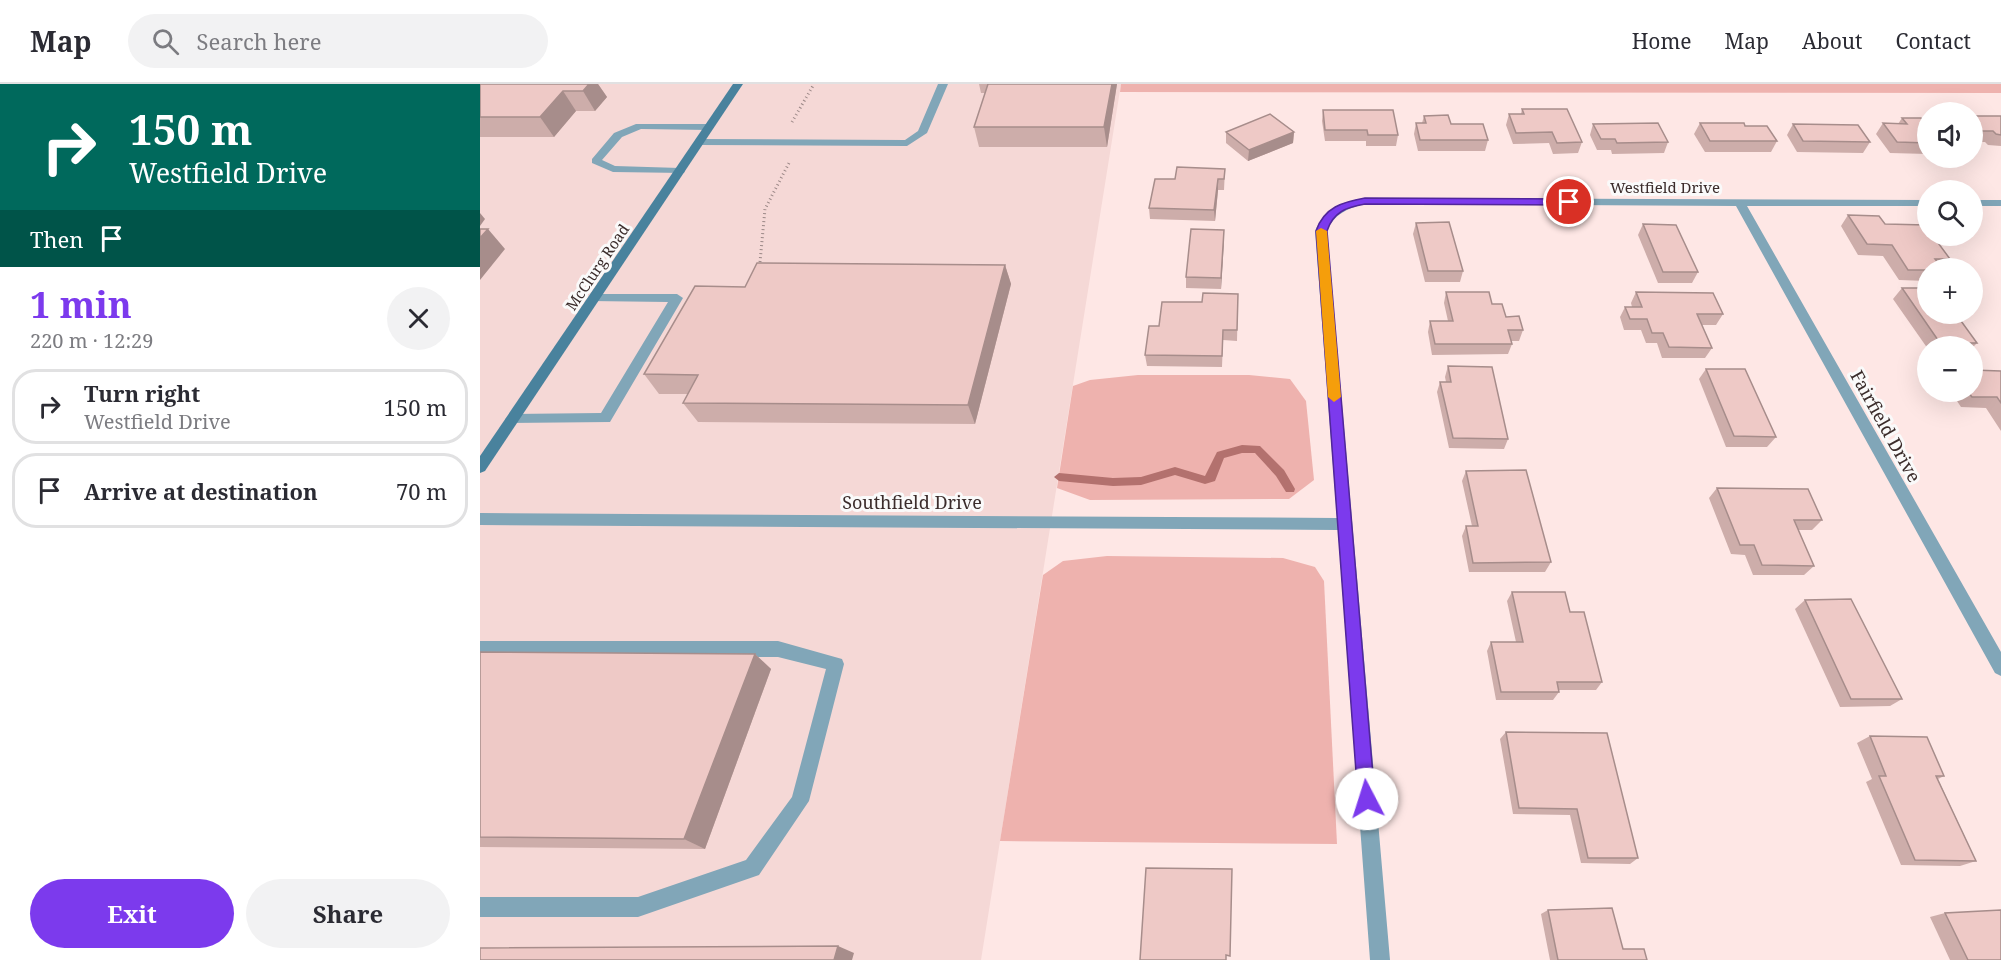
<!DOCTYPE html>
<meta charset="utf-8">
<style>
:root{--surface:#fff;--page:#f2f2f3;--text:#2b2b33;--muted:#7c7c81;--line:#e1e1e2;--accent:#7c3aed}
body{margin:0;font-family:"Noto Serif",serif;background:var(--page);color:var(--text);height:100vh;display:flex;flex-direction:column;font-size:22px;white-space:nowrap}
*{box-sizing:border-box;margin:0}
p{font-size:20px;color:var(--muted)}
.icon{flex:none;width:33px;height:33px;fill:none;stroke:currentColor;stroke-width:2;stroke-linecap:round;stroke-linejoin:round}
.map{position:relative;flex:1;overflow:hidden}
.details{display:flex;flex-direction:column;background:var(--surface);width:480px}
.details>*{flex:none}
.banner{background:#00695c;color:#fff;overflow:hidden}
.buttons{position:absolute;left:1437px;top:18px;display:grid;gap:12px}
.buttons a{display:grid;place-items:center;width:66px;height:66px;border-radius:50%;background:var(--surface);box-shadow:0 6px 24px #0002;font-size:30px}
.pin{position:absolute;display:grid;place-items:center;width:51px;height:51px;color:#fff;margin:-26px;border:3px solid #fff;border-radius:50%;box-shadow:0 2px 6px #0007}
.me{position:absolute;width:66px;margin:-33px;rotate:355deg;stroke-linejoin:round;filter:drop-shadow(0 0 4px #0008)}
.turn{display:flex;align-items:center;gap:21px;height:126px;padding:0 30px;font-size:27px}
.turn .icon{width:78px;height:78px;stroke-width:2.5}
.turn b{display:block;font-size:42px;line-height:51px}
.then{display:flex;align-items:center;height:57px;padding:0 30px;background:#0003;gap:12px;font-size:22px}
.round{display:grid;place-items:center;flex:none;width:63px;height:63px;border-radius:32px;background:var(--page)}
.overview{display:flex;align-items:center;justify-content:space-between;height:102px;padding:0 30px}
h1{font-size:36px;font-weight:700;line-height:45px;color:var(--accent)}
.action{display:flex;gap:12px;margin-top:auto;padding:12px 30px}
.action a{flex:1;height:69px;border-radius:36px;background:var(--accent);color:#fff;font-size:24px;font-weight:700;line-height:69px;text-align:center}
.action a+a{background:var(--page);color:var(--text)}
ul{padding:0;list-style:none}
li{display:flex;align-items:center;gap:18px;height:75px;margin:0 12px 9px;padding:0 18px;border:3px solid var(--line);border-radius:24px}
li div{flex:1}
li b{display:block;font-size:22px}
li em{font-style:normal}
header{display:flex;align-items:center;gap:36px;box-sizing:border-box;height:84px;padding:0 30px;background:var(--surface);border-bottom:2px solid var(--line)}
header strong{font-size:28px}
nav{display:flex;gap:33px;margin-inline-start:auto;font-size:21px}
.search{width:420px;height:54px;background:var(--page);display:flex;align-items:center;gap:15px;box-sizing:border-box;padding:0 21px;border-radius:33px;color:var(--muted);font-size:22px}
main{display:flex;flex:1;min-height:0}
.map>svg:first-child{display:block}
.built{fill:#f5d8d6}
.green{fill:#eeb2ae}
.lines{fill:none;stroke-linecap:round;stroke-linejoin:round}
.stream{fill:#b3716e;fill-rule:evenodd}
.path{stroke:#9a8786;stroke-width:3;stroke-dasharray:1 3;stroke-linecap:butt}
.lane{fill:#81a6b8;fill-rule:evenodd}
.street{fill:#81a6b8;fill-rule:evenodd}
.secondary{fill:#49829d;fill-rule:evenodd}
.wall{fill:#cdadaa}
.shaded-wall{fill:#a78d8b}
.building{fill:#eec9c6;stroke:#a78d8b;stroke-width:1.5}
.route{fill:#7c3aed;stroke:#51269a;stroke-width:1.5}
.slow{fill:#f59e0b}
.labels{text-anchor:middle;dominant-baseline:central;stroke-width:6;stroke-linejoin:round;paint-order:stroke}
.far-street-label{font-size:15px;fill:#3b2c2b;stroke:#fafafa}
.street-label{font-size:18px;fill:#3b2c2b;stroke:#fafafa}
</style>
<header>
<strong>Map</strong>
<div class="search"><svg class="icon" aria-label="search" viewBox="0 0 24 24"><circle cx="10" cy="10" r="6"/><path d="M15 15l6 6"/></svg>Search here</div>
<nav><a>Home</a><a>Map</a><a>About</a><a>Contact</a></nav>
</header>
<main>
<section class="details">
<div class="banner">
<div class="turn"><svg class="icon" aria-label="right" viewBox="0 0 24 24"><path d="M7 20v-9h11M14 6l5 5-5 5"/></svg><div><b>150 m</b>Westfield Drive</div></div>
<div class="then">Then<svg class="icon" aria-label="arrive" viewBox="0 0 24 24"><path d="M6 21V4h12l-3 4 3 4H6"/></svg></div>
</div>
<div class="overview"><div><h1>1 min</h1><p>220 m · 12:29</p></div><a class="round"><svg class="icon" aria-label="close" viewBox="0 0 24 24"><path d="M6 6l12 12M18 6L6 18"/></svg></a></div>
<ul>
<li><svg class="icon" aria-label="right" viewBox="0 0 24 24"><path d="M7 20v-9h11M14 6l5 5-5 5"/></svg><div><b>Turn right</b><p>Westfield Drive</p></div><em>150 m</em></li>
<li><svg class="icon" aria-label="arrive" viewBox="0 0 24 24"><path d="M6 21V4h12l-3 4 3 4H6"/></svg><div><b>Arrive at destination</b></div><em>70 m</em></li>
</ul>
<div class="action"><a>Exit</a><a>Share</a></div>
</section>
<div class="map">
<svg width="1521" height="876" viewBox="0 0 1521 876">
<rect width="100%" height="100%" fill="#fee7e5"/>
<polygon class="built" points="0,0 641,0 501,876 0,876"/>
<g class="green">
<polygon points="641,0 1521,0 1521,9 640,8"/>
<polygon points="658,291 769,291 810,295 826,317 834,396 809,415 610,416 577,404 593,302 610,296"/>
<polygon points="627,472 803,474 835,483 844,497 857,760 520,757 563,491 583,477"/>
</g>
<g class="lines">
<polygon class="stream" points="762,361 780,362 804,386 815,405 814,408 806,408 796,392 775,369 762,369 744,374 735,397 725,400 695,391 661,401 633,402 579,397 574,393 579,389 633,394 661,393 695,383 725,392 737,368"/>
<g class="path">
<polyline points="312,38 334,0"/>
<polyline points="280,178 285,125 309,79"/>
</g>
<g class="lane">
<polygon points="458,0 468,0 447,49 427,62 219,61 214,58 219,55 425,56 438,47"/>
<polygon points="156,40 229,40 234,43 229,46 161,45 142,53 122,76 135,82 200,84 205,87 204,89 133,88 112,79 112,75 134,49"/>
<polygon points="114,210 197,210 203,214 130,338 27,339 25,335 32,330 121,329 188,218 110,217 108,214"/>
<polygon points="0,557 298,557 362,575 364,580 329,717 279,791 158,833 0,833 0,813 158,813 266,776 312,713 346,585 298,573 0,573"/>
</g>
<g class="street">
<path d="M885,114l563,2v6h-181l254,446v24l-6,-3 -259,-467 -371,-2c-17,4 -31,10 -38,27l63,729h-20l-32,-430 -858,-5v-12l857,5 -22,-287c10,-22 27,-28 50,-33z"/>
<rect x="1492" y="116" width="29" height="6"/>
</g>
<polygon class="secondary" points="253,0 263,0 5,387 0,389 0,372"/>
</g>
<g class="wall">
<polygon points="0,0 118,0 127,13 115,27 96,27 74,53 0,53"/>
<polygon points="499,0 637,0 627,63 499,63 494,43 505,9 501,9"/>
<polygon points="1042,25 1102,58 1098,69 1073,70 1069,59 1033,60 1026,41 1029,30 1041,30"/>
<polygon points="843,26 918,51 916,62 886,62 886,57 845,57 842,37"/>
<polygon points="944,32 971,40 1008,56 1005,67 938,67 934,50 936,39 942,39"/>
<polygon points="1492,32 1521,32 1521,62 1508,61 1505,58 1492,58"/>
<polygon points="1422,34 1448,43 1448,70 1410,69 1396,50 1403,39 1418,40"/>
<polygon points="1220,39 1265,42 1297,57 1291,68 1225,68 1214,50"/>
<polygon points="1113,40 1188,58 1184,69 1132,70 1131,66 1117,66 1110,51"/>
<polygon points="1313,40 1390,58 1383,69 1317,68 1307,51"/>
<polygon points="746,48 814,48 813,59 768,77 746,59"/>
<polygon points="697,83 745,85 744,106 738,106 735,137 670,135 669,124 675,95 695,95"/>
<polygon points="1368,131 1405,140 1470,175 1462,184 1448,184 1448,197 1419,196 1403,172 1378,171 1361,142"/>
<polygon points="936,139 983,187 980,198 945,198 933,150"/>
<polygon points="1163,140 1218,188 1212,199 1178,199 1158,151"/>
<polygon points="744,146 741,205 706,204 706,193"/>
<polygon points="525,181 531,200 495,340 218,338 203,319 208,310 179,310 164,290 265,203"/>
<polygon points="1422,204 1497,259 1492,264 1492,262 1448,262 1448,265 1413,215"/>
<polygon points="966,208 1012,220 1026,233 1043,246 1039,257 1031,257 1032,260 1028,270 952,271 948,248 950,237 968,237 964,219"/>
<polygon points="1156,208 1243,230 1236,241 1221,241 1232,264 1225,274 1182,274 1177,259 1166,259 1161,246 1144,246 1140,233 1145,223 1152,223 1151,219"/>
<polygon points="758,210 757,257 743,256 742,283 667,282 665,271 679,242 722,218"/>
<polygon points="968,282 1028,355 1024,365 969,364 957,308 960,298 966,298 965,293"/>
<polygon points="1226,285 1296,353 1287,363 1246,363 1219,295"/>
<polygon points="1521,287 1521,347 1506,324 1481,323 1471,308 1492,308"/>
<polygon points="986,387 1071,478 1065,488 989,488 982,452 986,442 992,442 982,397"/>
<polygon points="1237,404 1342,436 1332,446 1318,446 1334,482 1324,491 1273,491 1265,471 1251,470 1229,414"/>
<polygon points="1032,508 1090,528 1122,598 1116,606 1079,606 1079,608 1073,616 1016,616 1007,567 1011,558 1036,558 1027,517"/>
<polygon points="1325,516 1422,615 1410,622 1360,623 1315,525"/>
<polygon points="0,568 275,570 291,585 225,765 0,763"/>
<polygon points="1026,648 1158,774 1150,780 1101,779 1090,731 1033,730 1020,655"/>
<polygon points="1390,652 1464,692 1458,695 1496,777 1480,782 1421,781 1386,698 1392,695 1377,659"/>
<polygon points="1068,826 1143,865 1167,876 1070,876 1061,830"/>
<polygon points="1465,829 1521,876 1470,876 1450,833"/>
</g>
<g class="shaded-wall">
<polygon points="102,0 118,0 127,13 115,27 103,7"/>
<polygon points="632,0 637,0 627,63 624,43"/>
<polygon points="83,7 96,27 74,53 60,33"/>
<polygon points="814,48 813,59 768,77 769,66"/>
<polygon points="738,95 738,106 735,137 734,126"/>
<polygon points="0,129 5,135 0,142"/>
<polygon points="8,145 25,165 0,196 0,154"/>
<polygon points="744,146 744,157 741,205 741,194"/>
<polygon points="525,181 531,200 495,340 488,321"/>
<polygon points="275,570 291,585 225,765 204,755"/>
<polygon points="358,862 374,869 372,876 354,876"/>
</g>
<g class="building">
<polygon points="0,0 109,0 103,7 83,7 60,33 0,33"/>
<polygon points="508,0 632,0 624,43 494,43"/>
<polygon points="1042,25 1087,25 1102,58 1077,59 1072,48 1036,49 1029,30 1044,30"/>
<polygon points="843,26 913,26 918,51 888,51 887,46 845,46"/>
<polygon points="790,30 814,48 769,66 746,48"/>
<polygon points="968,31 971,40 1003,40 1008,56 940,56 936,39 946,39 944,32"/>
<polygon points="1492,32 1521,32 1521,51 1516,50 1513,47 1500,47 1492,39"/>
<polygon points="1422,34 1441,34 1448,43 1448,59 1417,58 1403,39 1427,40"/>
<polygon points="1178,39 1188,58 1137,59 1135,55 1121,55 1113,40"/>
<polygon points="1220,39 1264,39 1265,42 1287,42 1297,57 1230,57"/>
<polygon points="1313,40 1378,41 1390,58 1323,57"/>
<polygon points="697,83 745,85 744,95 738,95 734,126 669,124 675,95 695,95"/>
<polygon points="1368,131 1399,132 1405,140 1446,141 1448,144 1448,152 1453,152 1470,175 1455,175 1462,184 1448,184 1448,186 1428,186 1412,161 1387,160"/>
<polygon points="969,138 983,187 948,187 936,139"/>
<polygon points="1163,140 1196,141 1218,188 1183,188"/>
<polygon points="0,145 8,145 0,154"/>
<polygon points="711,145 744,146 741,194 706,193"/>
<polygon points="277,179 525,181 488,321 203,319 218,291 164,290 215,202 265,203"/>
<polygon points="1422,204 1448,204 1448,230 1476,230 1497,259 1460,259"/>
<polygon points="966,208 1009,208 1012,220 1022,220 1026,233 1039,232 1043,246 1028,246 1032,260 955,260 950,237 973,237"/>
<polygon points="1156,208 1233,209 1243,230 1217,230 1232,264 1189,263 1183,249 1172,249 1167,235 1150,235 1145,223 1162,223"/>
<polygon points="723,209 758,210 757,246 743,246 742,272 665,271 669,242 679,242 682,218 722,218"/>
<polygon points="968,282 1012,283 1028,355 973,354 960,298 971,298"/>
<polygon points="1226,285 1265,285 1296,353 1254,352"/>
<polygon points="1492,286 1521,287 1521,319 1517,313 1492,313 1488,308 1492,308"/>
<polygon points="1046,386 1071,478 993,479 986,442 998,442 986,387"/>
<polygon points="1237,404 1328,405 1342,436 1314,436 1334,482 1282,481 1274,461 1260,461"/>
<polygon points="1032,508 1085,508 1090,528 1104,528 1122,598 1077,598 1079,608 1021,608 1011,558 1043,558"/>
<polygon points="1371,515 1422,615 1371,615 1325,516"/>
<polygon points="0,568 275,570 204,755 0,753"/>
<polygon points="1026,648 1127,649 1158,774 1108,774 1097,725 1039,724"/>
<polygon points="1390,652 1447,653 1464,692 1456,692 1496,777 1435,776 1399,692 1406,692"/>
<polygon points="666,784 752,785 750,872 746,871 746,876 660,876"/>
<polygon points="1132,824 1143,865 1164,865 1167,876 1078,876 1068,826"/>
<polygon points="1521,826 1521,876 1488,876 1465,829"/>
<polygon points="358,862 354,876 0,876 0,864"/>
</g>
<path class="route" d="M885,114l204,1 5,3 -5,3 -204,-1c-18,3 -32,8 -38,27l48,568 -2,6 -6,3 -6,-3 -3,-6 -42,-568c8,-24 27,-29 49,-33z"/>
<polygon class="slow" points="841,144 847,147 861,313 854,318 848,313 836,147"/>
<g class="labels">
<g class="far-street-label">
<text x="1185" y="103">Westfield Drive</text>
<text transform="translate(117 183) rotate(-56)">McClurg Road</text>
</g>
<g class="street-label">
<text transform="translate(1406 342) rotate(61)">Fairfield Drive</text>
<text x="432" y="418">Southfield Drive</text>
</g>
</g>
</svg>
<div class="buttons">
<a><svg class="icon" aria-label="sound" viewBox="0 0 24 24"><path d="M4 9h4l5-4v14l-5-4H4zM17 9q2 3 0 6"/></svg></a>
<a><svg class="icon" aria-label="search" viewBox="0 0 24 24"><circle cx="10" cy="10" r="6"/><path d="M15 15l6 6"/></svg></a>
<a>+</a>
<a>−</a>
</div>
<div class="pin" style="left:1089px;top:118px;background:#d93025"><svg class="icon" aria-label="arrive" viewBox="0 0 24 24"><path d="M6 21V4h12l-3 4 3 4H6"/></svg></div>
<svg class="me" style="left:887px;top:715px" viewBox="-20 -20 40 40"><circle r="19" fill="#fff"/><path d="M0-13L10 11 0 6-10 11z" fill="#7c3aed"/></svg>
</div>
</main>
